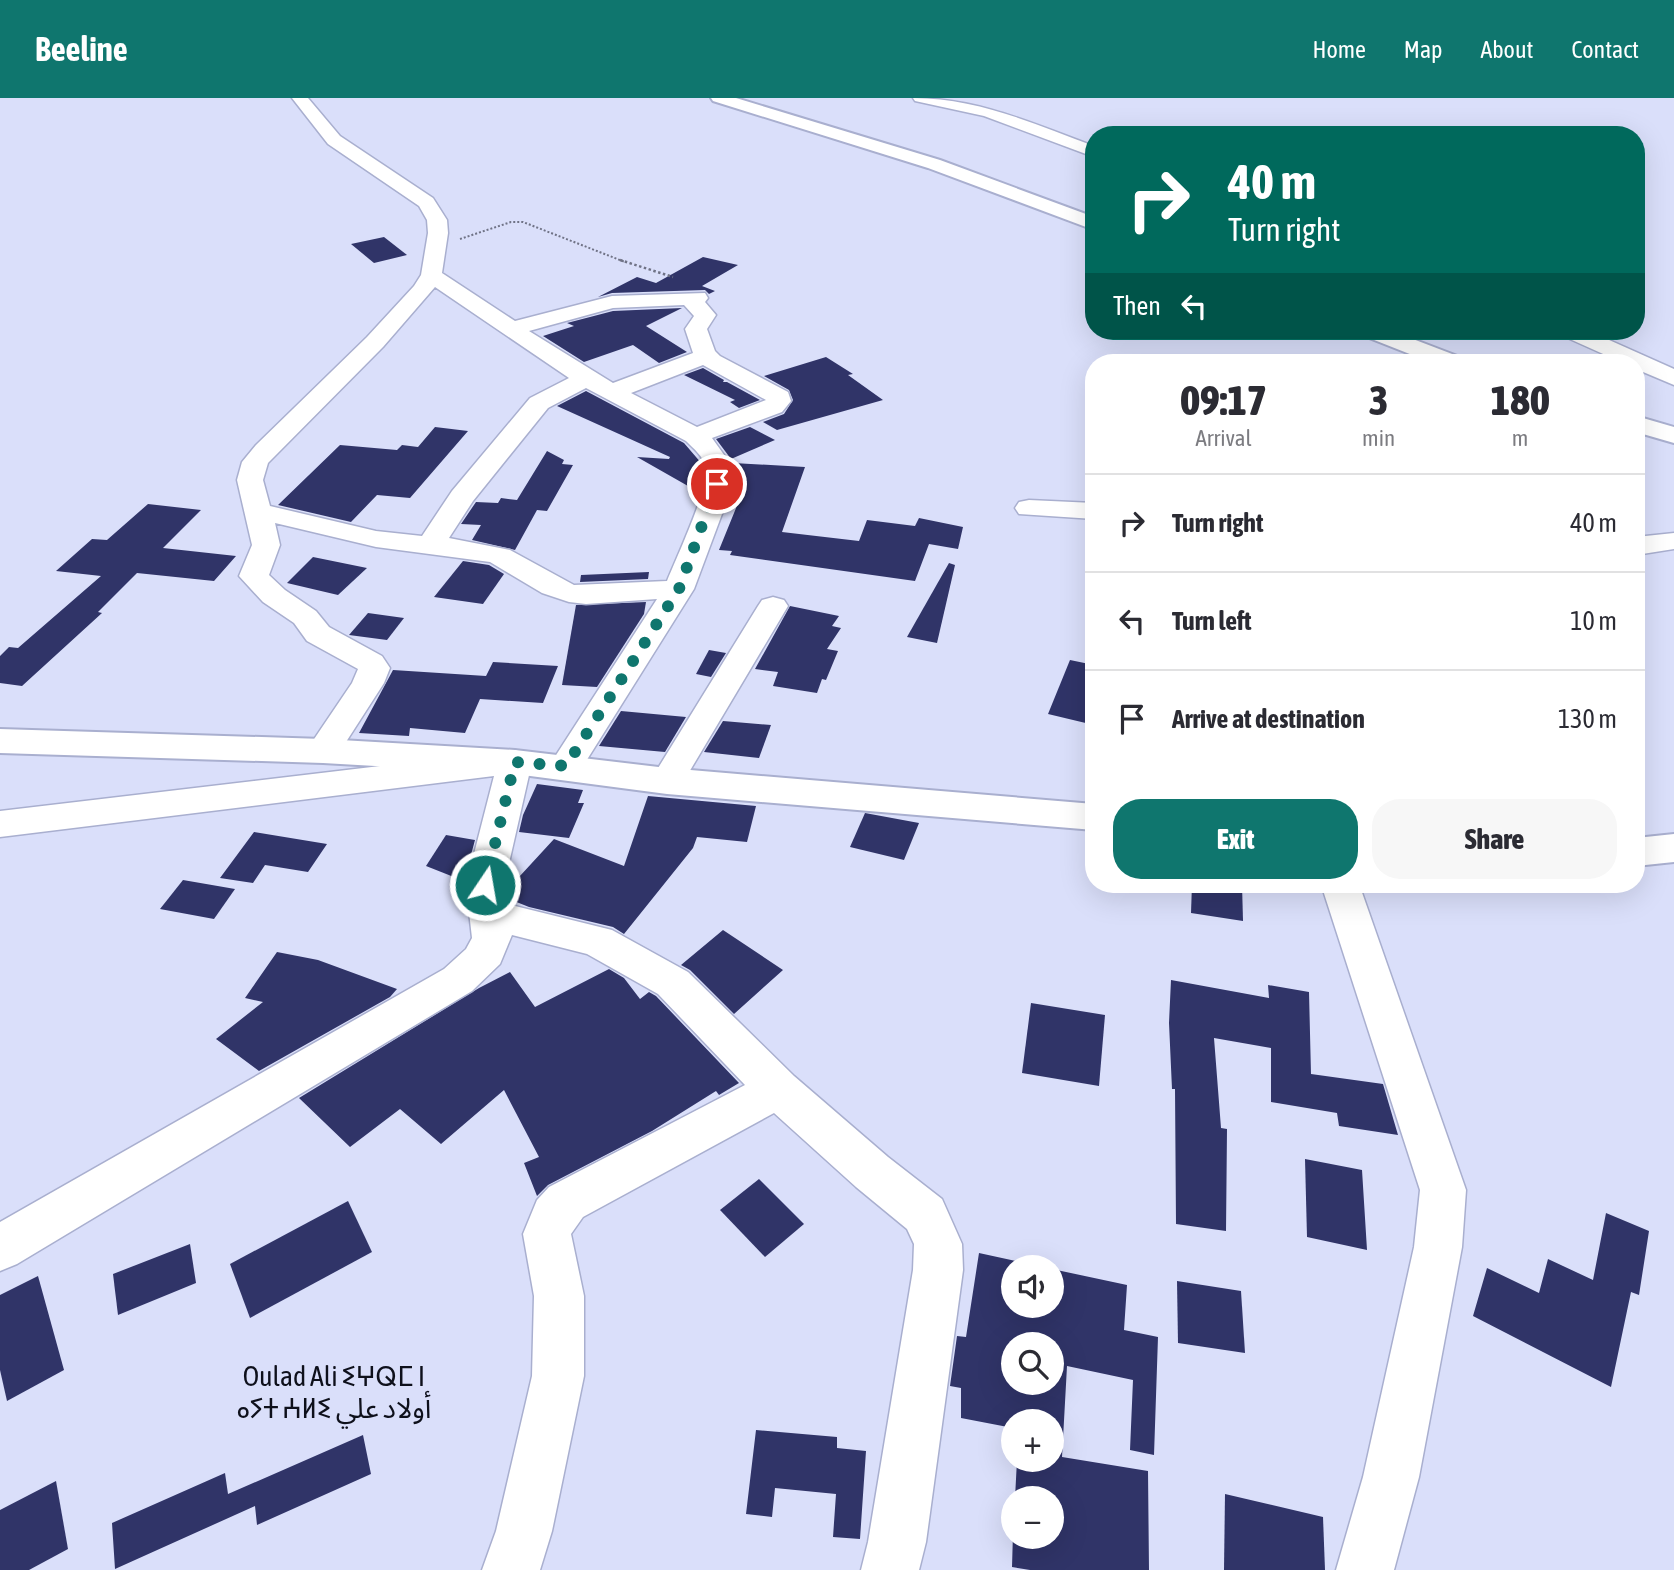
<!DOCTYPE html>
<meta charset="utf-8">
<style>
:root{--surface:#fff;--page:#f7f7f7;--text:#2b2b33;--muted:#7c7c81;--line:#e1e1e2;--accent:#0f766e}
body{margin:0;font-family:"Asap Condensed","Noto Sans Arabic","Noto Sans Tifinagh",sans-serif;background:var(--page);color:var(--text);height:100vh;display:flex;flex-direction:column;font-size:26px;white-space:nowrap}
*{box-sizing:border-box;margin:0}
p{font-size:23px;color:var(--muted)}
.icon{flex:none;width:38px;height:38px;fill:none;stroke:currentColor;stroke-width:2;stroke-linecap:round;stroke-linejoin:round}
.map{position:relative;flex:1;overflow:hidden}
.sheet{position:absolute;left:1085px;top:256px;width:560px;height:539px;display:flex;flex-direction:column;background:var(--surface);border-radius:28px;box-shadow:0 7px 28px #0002}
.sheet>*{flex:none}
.top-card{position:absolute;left:1085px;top:28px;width:560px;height:214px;border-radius:28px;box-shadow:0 7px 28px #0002;background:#00695c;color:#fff;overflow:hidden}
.buttons{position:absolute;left:1001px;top:1157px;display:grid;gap:14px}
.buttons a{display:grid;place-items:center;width:63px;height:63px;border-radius:50%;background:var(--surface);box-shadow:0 7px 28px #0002;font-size:35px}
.pin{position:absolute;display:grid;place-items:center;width:60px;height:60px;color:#fff;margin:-30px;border:4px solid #fff;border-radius:50%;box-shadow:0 2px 7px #0007}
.me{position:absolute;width:77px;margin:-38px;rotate:12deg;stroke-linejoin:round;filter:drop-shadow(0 0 5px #0008)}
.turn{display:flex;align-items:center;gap:24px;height:147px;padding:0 28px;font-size:32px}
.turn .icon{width:91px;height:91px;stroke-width:2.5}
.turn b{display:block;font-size:49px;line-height:60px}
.then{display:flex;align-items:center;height:66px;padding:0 28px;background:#0003;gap:14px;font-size:26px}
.eta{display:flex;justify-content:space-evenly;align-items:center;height:119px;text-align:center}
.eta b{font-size:42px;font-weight:800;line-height:49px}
.primary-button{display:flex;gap:14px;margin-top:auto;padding:14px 28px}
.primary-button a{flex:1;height:80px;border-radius:28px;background:var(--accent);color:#fff;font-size:28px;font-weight:800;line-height:80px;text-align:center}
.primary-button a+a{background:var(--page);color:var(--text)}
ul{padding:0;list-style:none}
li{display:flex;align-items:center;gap:21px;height:98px;padding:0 28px;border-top:2px solid var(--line)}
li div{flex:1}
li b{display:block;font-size:26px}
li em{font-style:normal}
header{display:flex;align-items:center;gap:42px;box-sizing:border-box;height:98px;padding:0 35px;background:var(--accent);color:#fff}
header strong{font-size:33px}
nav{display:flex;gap:38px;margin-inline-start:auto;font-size:24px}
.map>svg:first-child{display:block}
.building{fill:#303468;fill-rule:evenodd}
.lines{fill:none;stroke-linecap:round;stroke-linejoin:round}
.minor-casing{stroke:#a9afcf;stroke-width:3}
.secondary-casing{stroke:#a9afcf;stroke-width:4}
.trunk-casing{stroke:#a9afcf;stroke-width:4}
.path-far1{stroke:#707386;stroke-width:2;stroke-dasharray:2 2;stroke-linecap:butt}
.path{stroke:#707386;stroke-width:2.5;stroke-dasharray:2.5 2.5;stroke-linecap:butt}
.minor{fill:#fff;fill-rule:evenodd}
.secondary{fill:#fff;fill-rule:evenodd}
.trunk{fill:#fff;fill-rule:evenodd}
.route{stroke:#0f766e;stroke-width:12;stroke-dasharray:0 21.6}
.labels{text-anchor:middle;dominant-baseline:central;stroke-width:7;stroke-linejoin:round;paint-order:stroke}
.near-quarter-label{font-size:28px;fill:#0e101b;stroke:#dadffa}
</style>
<header>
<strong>Beeline</strong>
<nav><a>Home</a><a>Map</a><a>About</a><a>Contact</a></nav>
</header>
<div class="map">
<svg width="1674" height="1472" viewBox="0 0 1674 1472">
<rect width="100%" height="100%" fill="#dadffa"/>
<g class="building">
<polygon points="384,139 407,157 374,165 351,146"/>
<polygon points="703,159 738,167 702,188 715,193 709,196 705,192 612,195 598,199 637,179 656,185"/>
<polygon points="682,210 646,228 687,254 659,265 633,247 584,264 543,238 574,228 567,225 613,213"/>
<polygon points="826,259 853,276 848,277 883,302 777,332 763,324 784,316 793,302 789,292 764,278"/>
<polygon points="703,270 724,282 723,284 727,284 760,302 739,310 730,304 735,302 684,277"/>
<polygon points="586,293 684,345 702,366 701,387 688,388 637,359 669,361 670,359 557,308"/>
<polygon points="435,329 468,333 410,400 377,397 351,424 278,407 340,347 397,352 402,347 418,349"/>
<polygon points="750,329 775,342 731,361 716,341"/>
<polygon points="547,353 564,362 562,366 573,367 547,413 537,412 515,452 472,442 481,427 461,426 476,404 498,405 501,400 517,402"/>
<polygon points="733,365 805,369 782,434 859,443 867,422 915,428 919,420 963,429 958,451 929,446 915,483 730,457 732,453 719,452 747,383 734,384 736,376"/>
<polygon points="148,406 201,412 163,450 236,458 214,483 137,475 98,514 102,515 22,588 0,585 0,558 9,549 18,550 101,478 56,473 92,441 107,442"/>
<polygon points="313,459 367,470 338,497 287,485"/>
<polygon points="463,463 489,467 504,476 483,506 434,499"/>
<polygon points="949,465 955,467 937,545 907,539"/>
<polygon points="649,474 648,481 580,484 581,477"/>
<polygon points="646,504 644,516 597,589 562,587 576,507"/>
<polygon points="790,508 839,518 832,528 841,530 827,551 838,553 826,582 822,581 817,595 773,588 778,574 755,571"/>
<polygon points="368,515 404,520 387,542 349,537"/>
<polygon points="709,552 726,555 711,579 696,576"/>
<polygon points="1070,562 1094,567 1094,627 1048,616"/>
<polygon points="493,564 558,568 543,605 480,601 465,635 410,630 409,638 359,635 393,572 486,578"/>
<polygon points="621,613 686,619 665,654 599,648"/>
<polygon points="723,623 771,627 759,660 704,654"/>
<polygon points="537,686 583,692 578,705 584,705 569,740 519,734 523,717"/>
<polygon points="648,698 756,708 747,744 697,739 693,750 624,836 613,829 529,809 509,801 507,792 554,741 624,768"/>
<polygon points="865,715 919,725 904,762 850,749"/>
<polygon points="254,734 327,746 308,774 265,767 253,785 220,780"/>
<polygon points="446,737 475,742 464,783 426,768"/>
<polygon points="183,782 235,791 214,821 160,811"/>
<polygon points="1192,786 1242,786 1243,823 1191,815"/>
<polygon points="723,832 783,872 734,916 690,872 681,867"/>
<polygon points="277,854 318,862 397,891 390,899 259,973 216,941 263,904 245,900"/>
<polygon points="609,871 624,880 640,901 649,894 656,898 739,985 719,997 716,993 652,1033 548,1087 537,1098 524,1065 539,1059 504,992 441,1046 400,1011 350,1049 299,1000 479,890 510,874 535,909"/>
<polygon points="1171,882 1269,900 1268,887 1309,894 1311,976 1383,986 1398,1037 1339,1028 1337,1015 1271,1004 1271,950 1214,940 1221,1030 1227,1031 1226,1133 1176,1126 1175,991 1172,991 1169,925"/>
<polygon points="1031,905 1105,917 1099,988 1022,975"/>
<polygon points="1305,1061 1362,1072 1367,1152 1307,1139"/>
<polygon points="759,1081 804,1126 765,1159 720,1112"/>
<polygon points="348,1103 372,1154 250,1220 230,1166"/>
<polygon points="1606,1115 1649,1133 1639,1197 1631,1194 1611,1289 1473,1218 1487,1170 1539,1195 1548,1161 1593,1182"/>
<polygon points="190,1146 196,1185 118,1217 113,1176"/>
<path d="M979,1155l64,14h-30v39h39v-37l75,16 -3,45 34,7 -4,118 -24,-5 3,-70 -66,-14 -5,91 86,14 1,99h-119l-18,-3 1,-34v3h39v-38h-37l2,-38h35v-39h-39v7l-52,-10v-30l-11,-2 7,-50 9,1zM1013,1246h39v38h-39z"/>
<polygon points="38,1178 64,1272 7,1303 0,1272 0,1197"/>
<polygon points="1177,1183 1241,1193 1245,1255 1178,1245"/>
<polygon points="756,1332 837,1339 837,1350 866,1353 860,1441 833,1439 836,1396 775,1390 772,1419 746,1416"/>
<polygon points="363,1337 371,1376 257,1427 255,1408 115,1471 112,1425 225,1375 228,1396"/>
<polygon points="56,1383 68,1451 29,1472 0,1472 0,1412"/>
<polygon points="1225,1396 1323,1419 1325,1472 1224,1472"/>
</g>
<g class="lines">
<defs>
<g id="minor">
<path d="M292,0h16l32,38 93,62 14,22 1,13 -6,40 73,48 97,-25 93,-3 3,5 -3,4 11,13 -9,14 8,22 5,5 68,36 3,9 -9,11 -70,26 20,28 1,8 -8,32 -31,83 -116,185 -12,4 -12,-4 -5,-8 108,-167 -71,5 -17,-2 -27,-9 -52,-31 -114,-15 -101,-24 5,22 -11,30 16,15 31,21 13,16 53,29 8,12 -6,15 -49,76 -12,3 -12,-3 -5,-8 46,-68 6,-14 -51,-28 -13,-18 -31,-21 -24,-26 13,-31 -15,-65 5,-18 14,-17 111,-108 47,-51 7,-11 7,-42 -1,-13 -8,-14 -91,-62zM435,189l134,91 -39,20 -78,93 -30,45 -46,-5 -106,-25 -7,-26 5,-17 115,-116zM684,207l10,11 -9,13 8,24 -80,30 -84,-52 84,-23zM703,267l63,35 -69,27 -66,-34zM586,290l100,53c8,8 17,15 20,26 5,17 -31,94 -39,114l-93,4 -64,-35 -61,-12 24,-37 75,-93z"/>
<path d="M913,0c65,0 121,26 181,48v11l-110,-41 -69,-15z"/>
<polygon points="1560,233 1589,233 1674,271 1674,287 1636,271 1636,264 1621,264 1563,238"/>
<polygon points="1029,402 1094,405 1094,421 1019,416 1015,410 1019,404"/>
<polygon points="1674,435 1674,451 1636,457 1636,439"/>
<polygon points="773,499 784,502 788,508 679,691 667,695 655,691 649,683 655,675 758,508 762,502"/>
<polygon points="515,652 527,656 532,664 504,787 507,806 612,832 688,874 794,978 888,1059 942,1101 962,1146 963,1172 926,1444 919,1472 861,1472 868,1444 913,1172 914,1146 907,1131 856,1089 774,1015 583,1119 571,1136 584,1198 584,1278 552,1433 540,1472 482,1472 496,1433 532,1278 534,1198 523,1136 537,1102 549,1089 745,987 658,896 587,856 512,837 500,866 472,893 17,1166 0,1173 0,1124 444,871 466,851 472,840 466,787 494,678 0,739 0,713"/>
<polygon points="1321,786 1359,786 1466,1092 1462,1149 1419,1379 1394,1472 1336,1472 1363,1379 1414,1149 1420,1092"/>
</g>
<g id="secondary">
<polygon points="0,631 323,641 515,652 667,670 1094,706 1094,732 667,696 515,676 323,665 0,655"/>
<polygon points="1674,736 1674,764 1636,768 1636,740"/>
</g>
<g id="trunk">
<polygon points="711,0 736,0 940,62 1094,119 1094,132 928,70 713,3"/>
<polygon points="1361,233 1392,233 1460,259 1463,264 1430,264 1364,238"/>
<polygon points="1636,318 1674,329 1674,345 1636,334"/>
</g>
</defs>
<use href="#minor" class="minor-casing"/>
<use href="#secondary" class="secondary-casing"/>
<use href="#trunk" class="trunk-casing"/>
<polyline class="path-far1" points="460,141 511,124 523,124 625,164"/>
<polyline class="path" points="620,162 673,179"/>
<use href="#minor" class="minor"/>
<use href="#secondary" class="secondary"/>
<use href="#trunk" class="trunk"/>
</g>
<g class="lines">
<polyline class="route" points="485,787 515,664 566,668 679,491 717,386"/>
</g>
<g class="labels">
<g class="near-quarter-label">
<text x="334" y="1278">Oulad Ali ⵉⵖⵕⵎ ⵏ<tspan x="334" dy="32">ⴰⵢⵜ ⵄⵍⵉ أولاد علي</tspan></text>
</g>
</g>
</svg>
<div class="buttons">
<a><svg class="icon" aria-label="sound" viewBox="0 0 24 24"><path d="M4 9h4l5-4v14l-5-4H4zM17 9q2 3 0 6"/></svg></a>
<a><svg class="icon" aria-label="search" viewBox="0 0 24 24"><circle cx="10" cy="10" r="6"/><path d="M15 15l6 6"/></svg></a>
<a>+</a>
<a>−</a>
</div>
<div class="pin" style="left:717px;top:386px;background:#d93025"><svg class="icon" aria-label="arrive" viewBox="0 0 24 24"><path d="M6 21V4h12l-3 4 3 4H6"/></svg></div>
<svg class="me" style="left:485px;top:787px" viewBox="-20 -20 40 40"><circle r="17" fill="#0f766e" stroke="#fff" stroke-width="3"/><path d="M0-11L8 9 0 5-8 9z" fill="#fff"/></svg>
<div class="top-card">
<div class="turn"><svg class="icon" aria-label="right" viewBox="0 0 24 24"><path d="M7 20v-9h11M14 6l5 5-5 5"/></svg><div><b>40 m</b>Turn right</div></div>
<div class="then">Then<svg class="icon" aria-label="left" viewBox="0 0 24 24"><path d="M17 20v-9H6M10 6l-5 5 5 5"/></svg></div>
</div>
<section class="sheet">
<div class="eta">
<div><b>09:17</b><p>Arrival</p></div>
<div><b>3</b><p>min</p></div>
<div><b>180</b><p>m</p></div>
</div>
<ul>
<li><svg class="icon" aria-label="right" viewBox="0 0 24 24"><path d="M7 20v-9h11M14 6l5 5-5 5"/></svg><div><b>Turn right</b></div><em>40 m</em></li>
<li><svg class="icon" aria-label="left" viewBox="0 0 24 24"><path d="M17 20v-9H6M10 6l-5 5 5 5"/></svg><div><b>Turn left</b></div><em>10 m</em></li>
<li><svg class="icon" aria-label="arrive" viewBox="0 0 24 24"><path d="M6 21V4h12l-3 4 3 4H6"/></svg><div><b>Arrive at destination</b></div><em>130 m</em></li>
</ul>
<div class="primary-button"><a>Exit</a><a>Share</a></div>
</section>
</div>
